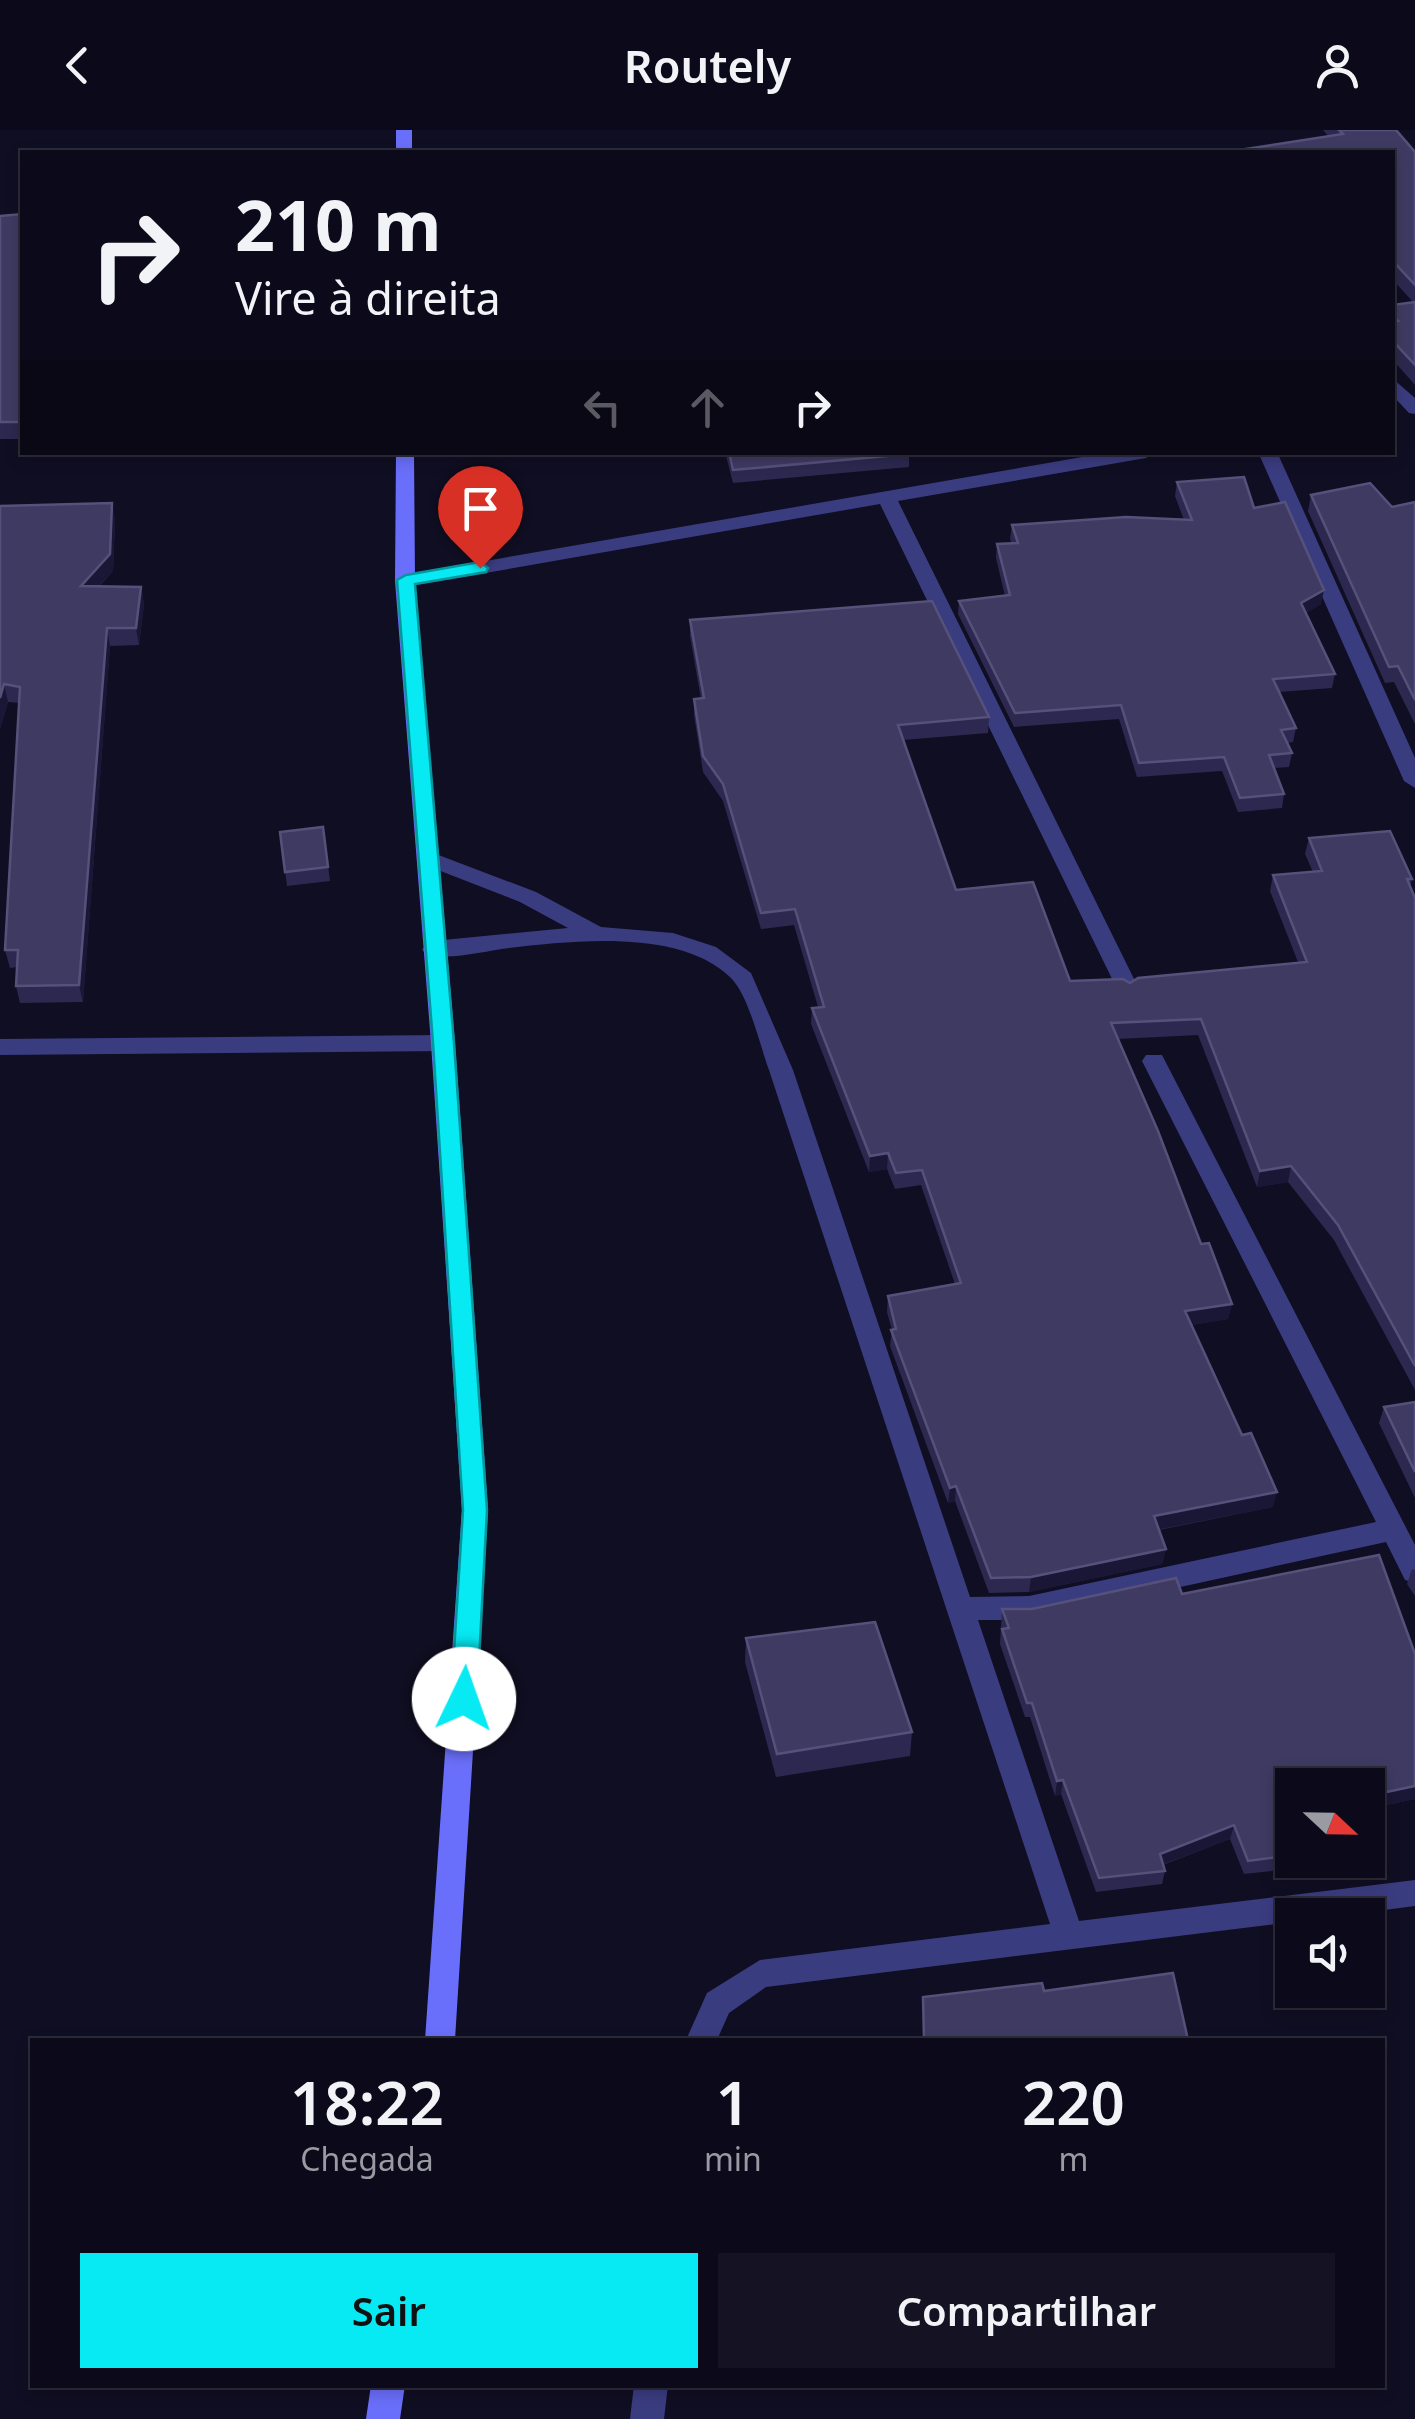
<!DOCTYPE html>
<html lang="pt">
<meta charset="utf-8">
<style>
:root{--surface:#0c0a1a;--page:#151323;--text:#f1f3f6;--muted:#9a9aa2;--line:#2c2b39;--accent:#07e9f3}
body{margin:0;font-family:"Noto Sans",sans-serif;background:var(--page);color:var(--text);height:100vh;display:flex;flex-direction:column;font-size:38px;white-space:nowrap}
*{box-sizing:border-box;margin:0}
p{font-size:32px;color:var(--muted)}
.icon{flex:none;width:55px;height:55px;fill:none;stroke:currentColor;stroke-width:2;stroke-linecap:round;stroke-linejoin:round}
.map{position:relative;flex:1;overflow:hidden}
.details{position:absolute;left:30px;top:1908px;width:1355px;height:350px;display:flex;flex-direction:column;background:var(--surface);border-radius:0px;box-shadow:0 5px 15px #0003,0 0 0 2px var(--line)}
.details>*{flex:none}
.hud{position:absolute;left:20px;top:20px;width:1375px;height:305px;border-radius:0px;box-shadow:0 5px 15px #0003,0 0 0 2px var(--line);background:#0c0a1a;color:var(--text);overflow:hidden}
.needle{width:65px;rotate:112deg}
.fabs{position:absolute;left:1275px;top:1638px;display:grid;gap:20px}
.fabs a{display:grid;place-items:center;width:110px;height:110px;border-radius:0px;background:var(--surface);box-shadow:0 5px 15px #0003,0 0 0 2px var(--line);font-size:50px}
.pin{position:absolute;display:grid;place-items:center;width:85px;height:85px;color:#fff;margin:-102px -42px;border-radius:50% 50% 50% 0;rotate:-45deg;box-shadow:0 0 10px #0007}
.pin .icon{rotate:45deg}
.me{position:absolute;width:110px;margin:-55px;rotate:3deg;stroke-linejoin:round;filter:drop-shadow(0 0 8px #0008)}
.turn{display:flex;align-items:center;gap:35px;height:210px;padding:0 50px;font-size:45px}
.turn .icon{width:130px;height:130px;stroke-width:2.5}
.turn b{display:block;font-size:70px;line-height:85px}
.lanes{display:flex;align-items:center;height:95px;padding:0 50px;background:#0003;justify-content:center;gap:50px;direction:ltr}
.lanes .off{opacity:.35}
.eta{display:flex;justify-content:space-evenly;align-items:center;height:170px;text-align:center}
.eta b{font-size:60px;font-weight:600;line-height:70px}
.button{display:flex;gap:20px;margin-top:auto;padding:20px 50px}
.button a{flex:1;height:115px;border-radius:0px;background:var(--accent);color:#111;font-size:40px;font-weight:600;line-height:115px;text-align:center}
.button a+a{background:var(--page);color:var(--text)}
header{display:flex;justify-content:space-between;align-items:center;height:130px;padding:0 50px;background:var(--surface);font-size:45px;font-weight:600}
.map>svg:first-child{display:block}
.lines{fill:none;stroke-linecap:round;stroke-linejoin:round}
.minor{fill:#3a3c80;fill-rule:evenodd}
.tertiary{fill:#3a3c80;fill-rule:evenodd}
.secondary{fill:#6a6ffb;fill-rule:evenodd}
.wall{fill:#2d284f}
.shaded-wall{fill:#1a1635}
.building{fill:#3f3a62;stroke:#56517a;stroke-width:2.5}
.route{fill:#07e9f3;stroke:#05979e;stroke-width:2.5}
</style>
<header><svg class="icon" aria-label="back" viewBox="0 0 24 24"><path d="M15 5l-7 7 7 7"/></svg>Routely<svg class="icon" aria-label="person" viewBox="0 0 24 24"><circle cx="12" cy="8" r="4"/><path d="M4 21q1-7 8-7t8 7"/></svg></header>
<div class="map">
<svg width="1415" height="2289" viewBox="0 0 1415 2289">
<rect width="100%" height="100%" fill="#100e22"/>
<g class="lines">
<g class="minor">
<polygon points="1392,248 1415,268 1415,284 1409,283 1392,265"/>
<polygon points="1111,322 1155,322 1146,328 898,371 1138,857 1127,865 1116,857 880,374 405,457 395,451 405,445"/>
<polygon points="1258,322 1277,322 1415,628 1415,658 1404,651"/>
<path d="M428,721l108,41 65,35 72,6 43,14 35,26 42,97 177,527 59,-1 347,-74 -234,-461 4,-6h16l253,490v38l-10,-3 -19,-38 -357,78h-51l101,301 336,-41v26l-69,9h-54v7l-526,65 -37,26 -12,27h-31l21,-47 53,-33 290,-36 -281,-854c-9,-24 -20,-74 -38,-92 -51,-50 -158,-37 -222,-30 -25,3 -59,13 -84,6l-3,-5 11,-8 135,-13 -48,-26 -100,-39 -3,-5z"/>
<polygon points="634,2255 668,2255 664,2289 630,2289"/>
</g>
<polygon class="tertiary" points="443,905 455,913 443,921 0,925 0,909"/>
<g class="secondary">
<rect x="396" y="0" width="16" height="22"/>
<polygon points="396,322 414,322 415,451 455,913 488,1380 455,1910 425,1910 462,1380 431,913 395,451"/>
<polygon points="371,2255 405,2255 400,2289 366,2289"/>
</g>
</g>
<g class="wall">
<polygon points="1323,0 1396,0 1415,22 1415,255 1392,229 1392,175 1413,172 1392,149 1392,22 1245,22 1246,19 1328,6"/>
<polygon points="22,84 22,309 0,309 0,86"/>
<polygon points="725,322 909,322 909,337 733,353"/>
<polygon points="1177,352 1254,378 1321,474 1306,483 1335,544 1332,558 1279,562 1296,598 1293,612 1287,613 1292,623 1289,637 1274,638 1284,664 1282,678 1238,682 1222,641 1137,647 1119,589 1014,597 958,484 959,471 1005,466 996,428 997,414 1012,414 1010,409 1012,395 1184,390 1175,366"/>
<polygon points="1311,365 1392,377 1415,372 1415,594 1394,552 1385,553 1308,381"/>
<polygon points="112,373 115,390 113,441 100,456 141,457 144,474 139,515 110,516 83,872 20,873 16,856 17,837 10,838 5,820 20,573 8,572 0,599 0,376"/>
<polygon points="690,490 989,587 988,603 903,610 956,760 1070,851 1130,853 1298,832 1270,761 1273,745 1313,742 1305,724 1309,708 1412,749 1410,757 1415,768 1415,1260 1334,1110 1288,1052 1257,1057 1198,905 1118,909 1201,1114 1232,1174 1228,1189 1192,1195 1273,1377 1159,1400 1166,1419 1162,1434 1029,1462 989,1463 955,1371 948,1373 890,1216 892,1200 887,1182 888,1166 955,1154 921,1055 895,1059 887,1039 869,1042 811,894 812,878 818,877 794,795 761,799 723,671 703,642 694,585 694,569 701,569 690,506"/>
<polygon points="323,697 330,751 287,756 280,702"/>
<polygon points="1415,1272 1415,1368 1379,1293 1384,1277"/>
<polygon points="1412,1439 1415,1440 1415,1466 1407,1454"/>
<polygon points="1182,1464 1415,1669 1368,1679 1368,1655 1292,1655 1292,1694 1281,1697 1292,1723 1289,1739 1244,1744 1230,1709 1163,1735 1165,1741 1162,1754 1096,1762 1061,1664 1055,1666 1030,1587 1025,1587 1000,1514 1002,1479 1032,1479"/>
<polygon points="746,1508 912,1602 910,1626 776,1647 745,1532"/>
</g>
<g class="shaded-wall">
<polygon points="112,373 115,390 113,441 84,473 81,456"/>
<polygon points="141,457 144,474 139,515 136,498"/>
<polygon points="1324,460 1321,474 1299,487 1301,473"/>
<polygon points="107,498 110,516 83,872 79,855"/>
<polygon points="4,554 8,572 0,599 0,568"/>
<polygon points="888,1023 887,1039 869,1042 870,1026"/>
<polygon points="1291,1036 1288,1052 1257,1057 1260,1041"/>
<polygon points="1232,1174 1228,1189 1182,1197 1185,1181"/>
<polygon points="956,1356 955,1371 948,1373 950,1358"/>
<polygon points="1277,1362 1273,1377 1150,1401 1154,1386"/>
<polygon points="1166,1419 1162,1434 1029,1462 1031,1447"/>
<polygon points="1063,1650 1061,1664 1055,1666 1057,1651"/>
<polygon points="1415,1656 1415,1669 1368,1679 1368,1666"/>
<polygon points="1292,1681 1292,1694 1272,1698 1276,1684"/>
<polygon points="1234,1695 1230,1709 1156,1737 1160,1724"/>
</g>
<g class="building">
<polygon points="1339,0 1396,0 1415,22 1415,155 1392,130 1392,22 1248,22 1246,19 1343,4"/>
<polygon points="22,84 22,292 0,292 0,86"/>
<polygon points="1415,172 1415,235 1392,210 1392,192 1398,191 1392,185 1392,175"/>
<polygon points="729,322 909,322 910,324 733,340"/>
<polygon points="1244,347 1254,378 1285,372 1324,460 1301,473 1335,544 1273,549 1296,598 1281,600 1292,623 1269,625 1284,664 1240,668 1224,627 1139,633 1121,575 1015,583 959,471 1010,465 997,414 1018,413 1012,395 1126,387 1192,390 1177,352"/>
<polygon points="1370,353 1392,377 1415,372 1415,570 1398,536 1389,537 1311,365"/>
<polygon points="112,373 110,424 81,456 141,457 136,498 107,498 79,855 16,856 18,820 5,820 20,557 4,554 0,568 0,376"/>
<polygon points="932,471 989,587 898,595 956,760 1033,752 1070,851 1123,849 1130,853 1138,848 1307,832 1273,745 1322,741 1309,708 1390,701 1412,749 1407,749 1415,768 1415,1236 1338,1095 1291,1036 1260,1041 1201,889 1111,893 1158,1001 1201,1114 1209,1113 1232,1174 1185,1181 1242,1305 1251,1303 1277,1362 1154,1386 1166,1419 1031,1447 991,1448 956,1356 950,1358 891,1200 896,1199 888,1166 961,1153 922,1040 896,1043 888,1023 870,1026 812,878 824,877 795,779 761,783 723,654 703,626 694,569 704,568 690,490"/>
<polygon points="323,697 328,737 285,742 280,702"/>
<polygon points="1415,1272 1415,1342 1384,1277"/>
<polygon points="1379,1425 1415,1524 1415,1656 1368,1666 1368,1655 1292,1655 1292,1681 1276,1684 1292,1725 1248,1731 1234,1695 1160,1724 1165,1741 1099,1748 1063,1650 1057,1651 1032,1573 1027,1573 1002,1499 1009,1498 1002,1479 1032,1479 1176,1448 1182,1464"/>
<polygon points="875,1492 912,1602 777,1624 746,1508"/>
<polygon points="1173,1843 1188,1910 924,1910 923,1867 1042,1853 1044,1861"/>
</g>
<polygon class="route" points="480,432 488,438 486,442 415,454 454,913 487,1380 477,1569 473,1577 464,1580 455,1577 451,1569 463,1380 433,913 397,450 406,445"/>
</svg>
<div class="fabs">
<a><svg class="needle" viewBox="-14 -14 28 28"><path d="M0-13l5 13h-10z" fill="#e53935"/><path d="M0 13l5-13h-10z" fill="#9a9aa2"/></svg></a>
<a><svg class="icon" aria-label="sound" viewBox="0 0 24 24"><path d="M4 9h4l5-4v14l-5-4H4zM17 9q2 3 0 6"/></svg></a>
</div>
<div class="pin" style="left:480px;top:438px;background:#d93025"><svg class="icon" aria-label="arrive" viewBox="0 0 24 24"><path d="M6 21V4h12l-3 4 3 4H6"/></svg></div>
<svg class="me" style="left:464px;top:1569px" viewBox="-20 -20 40 40"><circle r="19" fill="#fff"/><path d="M0-13L10 11 0 6-10 11z" fill="#07e9f3"/></svg>
<div class="hud">
<div class="turn"><svg class="icon" aria-label="right" viewBox="0 0 24 24"><path d="M7 20v-9h11M14 6l5 5-5 5"/></svg><div><b>210 m</b>Vire à direita</div></div>
<div class="lanes"><svg class="icon off" aria-label="left" viewBox="0 0 24 24"><path d="M17 20v-9H6M10 6l-5 5 5 5"/></svg><svg class="icon off" aria-label="ahead" viewBox="0 0 24 24"><path d="M12 20V5M6 11l6-6 6 6"/></svg><svg class="icon" aria-label="right" viewBox="0 0 24 24"><path d="M7 20v-9h11M14 6l5 5-5 5"/></svg></div>
</div>
<section class="details">
<div class="eta">
<div><b>18:22</b><p>Chegada</p></div>
<div><b>1</b><p>min</p></div>
<div><b>220</b><p>m</p></div>
</div>
<div class="button"><a>Sair</a><a>Compartilhar</a></div>
</section>
</div>
